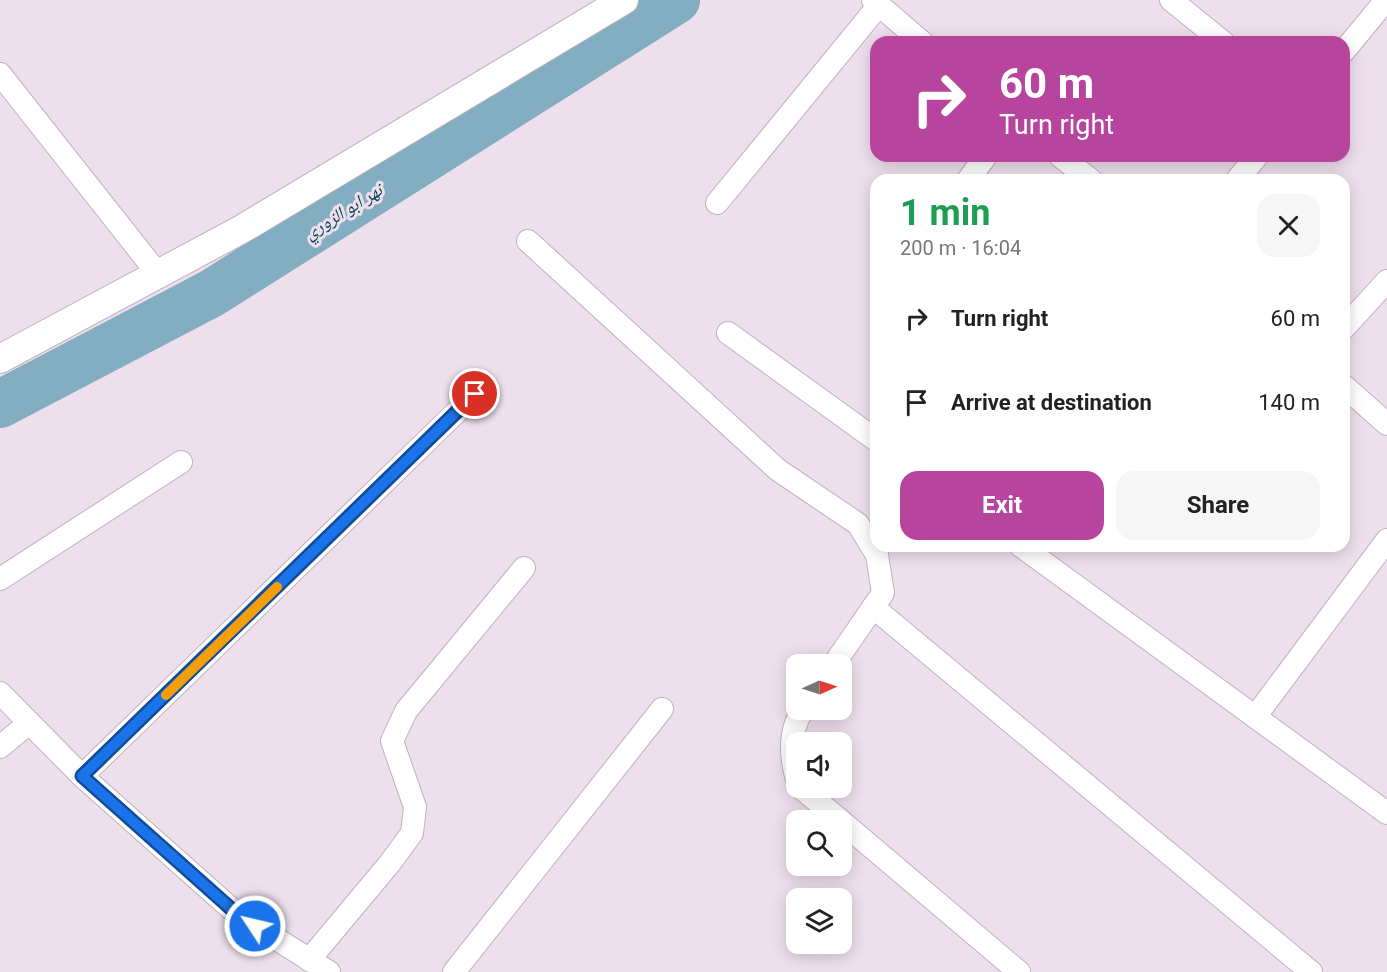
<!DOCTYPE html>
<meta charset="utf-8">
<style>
:root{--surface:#fff;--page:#f6f6f6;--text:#222;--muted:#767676;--accent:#b7449d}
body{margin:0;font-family:Roboto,"Noto Naskh Arabic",sans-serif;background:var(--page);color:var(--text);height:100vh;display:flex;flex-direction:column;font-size:22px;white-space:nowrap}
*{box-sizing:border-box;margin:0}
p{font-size:20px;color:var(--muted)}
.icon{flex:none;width:33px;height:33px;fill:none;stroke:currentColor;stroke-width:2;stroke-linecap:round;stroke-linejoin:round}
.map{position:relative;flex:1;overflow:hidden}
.sheet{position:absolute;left:870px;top:174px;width:480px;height:378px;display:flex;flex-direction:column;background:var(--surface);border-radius:18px;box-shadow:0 3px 15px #0003}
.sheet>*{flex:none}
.top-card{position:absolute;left:870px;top:36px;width:480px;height:126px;border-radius:18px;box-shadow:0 3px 15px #0003;background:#b7449d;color:#fff;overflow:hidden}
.needle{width:39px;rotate:87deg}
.controls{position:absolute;left:786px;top:654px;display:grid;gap:12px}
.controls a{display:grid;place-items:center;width:66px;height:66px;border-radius:12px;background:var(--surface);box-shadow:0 3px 15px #0003;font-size:30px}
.pin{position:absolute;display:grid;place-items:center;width:51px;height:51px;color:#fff;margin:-26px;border:3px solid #fff;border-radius:50%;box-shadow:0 2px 6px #0007}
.me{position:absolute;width:66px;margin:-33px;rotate:305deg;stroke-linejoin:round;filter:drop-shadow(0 0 4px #0008)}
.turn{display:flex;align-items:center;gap:21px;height:126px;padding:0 30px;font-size:27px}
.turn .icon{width:78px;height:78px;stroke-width:2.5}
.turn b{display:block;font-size:42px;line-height:51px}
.round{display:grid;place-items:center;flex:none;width:63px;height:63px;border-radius:18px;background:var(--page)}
.summary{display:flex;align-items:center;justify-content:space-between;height:102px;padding:0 30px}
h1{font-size:36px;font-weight:700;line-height:45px;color:#1e9e55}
.button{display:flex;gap:12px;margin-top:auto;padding:12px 30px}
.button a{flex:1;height:69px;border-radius:18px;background:var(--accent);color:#fff;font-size:24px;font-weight:700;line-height:69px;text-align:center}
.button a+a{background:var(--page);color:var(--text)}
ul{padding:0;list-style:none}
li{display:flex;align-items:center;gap:18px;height:84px;padding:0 30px}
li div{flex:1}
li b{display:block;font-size:22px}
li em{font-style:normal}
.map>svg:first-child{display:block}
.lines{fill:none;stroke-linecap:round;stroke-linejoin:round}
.river{stroke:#83adc1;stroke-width:48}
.minor-casing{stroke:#bfb1be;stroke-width:24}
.tertiary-casing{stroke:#bfb1be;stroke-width:30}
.minor{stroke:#fff;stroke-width:22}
.tertiary{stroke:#fff;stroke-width:28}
.route-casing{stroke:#114b97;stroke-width:15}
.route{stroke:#1a73e8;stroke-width:10}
.slow{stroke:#f59e0b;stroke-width:10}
.labels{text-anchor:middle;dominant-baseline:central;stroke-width:6;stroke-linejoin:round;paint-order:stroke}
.water-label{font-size:18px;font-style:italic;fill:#074258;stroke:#eedfec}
</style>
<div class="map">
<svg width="1387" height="972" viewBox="0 0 1387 972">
<rect width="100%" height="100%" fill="#eedfec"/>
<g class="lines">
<polyline class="river" points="0,404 212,293 676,0"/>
<defs>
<g id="minor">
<polyline points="873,0 922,42"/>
<polyline points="1171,0 1223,42"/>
<polyline points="1344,51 1386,0"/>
<polyline points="0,74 158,274"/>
<polyline points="1060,156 1091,180"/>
<polyline points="968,180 986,156"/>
<polyline points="1237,180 1257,156"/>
<polyline points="717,203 879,5"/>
<polyline points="528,241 778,470 858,524 877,555 883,593 834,664"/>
<polyline points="1344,328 1387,281"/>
<polyline points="728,333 876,440"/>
<polyline points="1344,386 1387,424"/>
<polyline points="1021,546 1387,813"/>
<polyline points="0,579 181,462"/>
<polyline points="873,607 1311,972"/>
<polyline points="0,693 82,776 237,914 329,972"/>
<polyline points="1255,717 1387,540"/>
<polyline points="0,747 29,723"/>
<polyline points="82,776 475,394"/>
<path d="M796,776c-6,-23 -7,-46 7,-66"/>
<polyline points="801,788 840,820"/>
<polyline points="842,822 1019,972"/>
<polyline points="309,960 390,863 412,833 415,807 392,741 406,711 524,568"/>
<polyline points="454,972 662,709"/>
</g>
<polyline id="tertiary" points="0,359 242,229 624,0"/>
</defs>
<use href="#minor" class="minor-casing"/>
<use href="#tertiary" class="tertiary-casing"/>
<use href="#minor" class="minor"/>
<use href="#tertiary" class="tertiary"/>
</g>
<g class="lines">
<defs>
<polyline id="route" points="255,926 237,914 82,776 475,394"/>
</defs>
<use href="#route" class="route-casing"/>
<use href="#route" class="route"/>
<polyline class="slow" points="166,695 277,587"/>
</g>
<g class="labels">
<g class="water-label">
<text transform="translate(343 211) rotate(-32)">نهر ابو الزوري</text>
</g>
</g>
</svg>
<div class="controls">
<a><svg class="needle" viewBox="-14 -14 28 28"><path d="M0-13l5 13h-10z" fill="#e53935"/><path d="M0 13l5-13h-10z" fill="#767676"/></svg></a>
<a><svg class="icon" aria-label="sound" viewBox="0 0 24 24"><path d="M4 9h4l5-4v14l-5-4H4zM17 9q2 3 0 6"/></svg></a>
<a><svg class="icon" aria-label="search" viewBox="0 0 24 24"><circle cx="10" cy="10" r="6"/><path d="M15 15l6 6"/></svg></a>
<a><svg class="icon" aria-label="layers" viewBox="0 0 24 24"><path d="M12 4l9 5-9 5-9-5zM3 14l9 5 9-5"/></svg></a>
</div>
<div class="pin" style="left:475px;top:394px;background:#d93025"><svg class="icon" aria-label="arrive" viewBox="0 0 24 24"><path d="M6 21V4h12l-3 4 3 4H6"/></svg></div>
<svg class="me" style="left:255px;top:926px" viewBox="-20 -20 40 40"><circle r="17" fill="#1a73e8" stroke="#fff" stroke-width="3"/><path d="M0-11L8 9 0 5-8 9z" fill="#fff"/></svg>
<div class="top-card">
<div class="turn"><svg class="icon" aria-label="right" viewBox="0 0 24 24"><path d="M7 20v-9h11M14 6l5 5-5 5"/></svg><div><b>60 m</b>Turn right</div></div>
</div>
<section class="sheet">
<div class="summary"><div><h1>1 min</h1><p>200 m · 16:04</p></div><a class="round"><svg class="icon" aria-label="close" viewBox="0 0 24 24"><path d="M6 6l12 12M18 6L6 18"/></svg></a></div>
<ul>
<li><svg class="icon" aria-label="right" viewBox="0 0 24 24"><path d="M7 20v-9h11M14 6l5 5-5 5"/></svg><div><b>Turn right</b></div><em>60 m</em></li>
<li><svg class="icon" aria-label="arrive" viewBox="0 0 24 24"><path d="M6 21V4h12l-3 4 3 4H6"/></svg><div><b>Arrive at destination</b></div><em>140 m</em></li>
</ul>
<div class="button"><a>Exit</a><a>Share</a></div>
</section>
</div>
